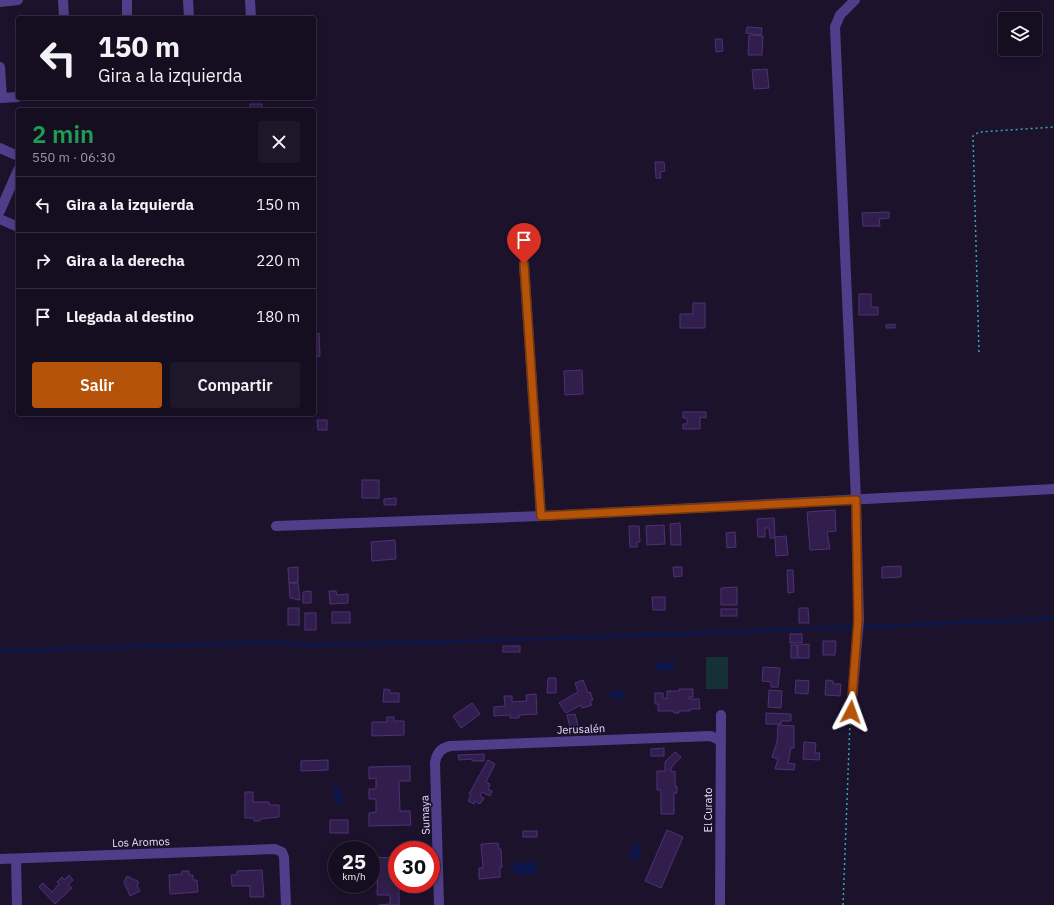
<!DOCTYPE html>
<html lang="es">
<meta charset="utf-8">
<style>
:root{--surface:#150e21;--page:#1e172a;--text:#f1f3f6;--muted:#9d9ca5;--line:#342e3f;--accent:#b45309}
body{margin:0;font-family:"IBM Plex Sans",sans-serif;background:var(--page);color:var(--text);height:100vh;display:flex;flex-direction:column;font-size:15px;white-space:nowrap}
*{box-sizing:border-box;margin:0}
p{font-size:13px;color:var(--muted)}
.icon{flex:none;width:22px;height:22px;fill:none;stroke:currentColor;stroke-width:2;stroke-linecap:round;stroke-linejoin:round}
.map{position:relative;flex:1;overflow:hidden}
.drawer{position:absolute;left:16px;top:108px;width:300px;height:308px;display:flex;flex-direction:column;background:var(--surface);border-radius:4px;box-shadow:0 2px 10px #0003,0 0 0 1px var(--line)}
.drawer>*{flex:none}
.banner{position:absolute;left:16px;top:16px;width:300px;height:84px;border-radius:4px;box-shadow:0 2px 10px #0003,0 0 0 1px var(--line);background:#150e21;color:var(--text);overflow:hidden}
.fabs{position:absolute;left:998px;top:12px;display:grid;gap:8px}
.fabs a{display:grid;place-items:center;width:44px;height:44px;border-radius:4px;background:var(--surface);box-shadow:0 2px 10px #0003,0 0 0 1px var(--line);font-size:20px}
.speed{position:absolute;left:328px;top:841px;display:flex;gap:8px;font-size:20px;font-weight:700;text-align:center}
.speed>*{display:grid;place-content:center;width:52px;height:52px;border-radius:50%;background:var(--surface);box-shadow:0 2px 10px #0003,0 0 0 1px var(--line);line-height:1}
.speed small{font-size:10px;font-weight:400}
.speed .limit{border:6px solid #d22;background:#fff;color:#111}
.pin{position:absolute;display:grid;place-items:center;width:34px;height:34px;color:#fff;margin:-41px -17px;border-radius:50% 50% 50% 0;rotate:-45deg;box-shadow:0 0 4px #0007}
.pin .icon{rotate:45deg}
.me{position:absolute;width:44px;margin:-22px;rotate:4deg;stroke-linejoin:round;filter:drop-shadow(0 0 3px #0008)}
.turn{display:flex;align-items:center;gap:14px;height:84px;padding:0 16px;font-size:18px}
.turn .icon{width:52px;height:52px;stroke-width:2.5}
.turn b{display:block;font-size:28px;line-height:34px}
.round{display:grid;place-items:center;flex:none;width:42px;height:42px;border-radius:4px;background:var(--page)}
.summary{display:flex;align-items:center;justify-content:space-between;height:68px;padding:0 16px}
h1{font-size:24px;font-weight:600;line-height:30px;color:#1e9e55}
.cta{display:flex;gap:8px;margin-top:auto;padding:8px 16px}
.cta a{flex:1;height:46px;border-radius:4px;background:var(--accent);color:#fff;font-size:16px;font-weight:600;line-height:46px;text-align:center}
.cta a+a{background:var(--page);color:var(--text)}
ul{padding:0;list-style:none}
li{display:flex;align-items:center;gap:12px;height:56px;padding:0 16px;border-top:1px solid var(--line)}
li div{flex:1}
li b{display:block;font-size:15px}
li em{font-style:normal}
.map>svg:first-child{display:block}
.green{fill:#153036}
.water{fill:#0c164a}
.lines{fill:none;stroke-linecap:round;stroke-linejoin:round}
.stream{stroke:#0c164a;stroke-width:3}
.building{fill:#311e4c;stroke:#4e3178}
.path{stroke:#33a7bc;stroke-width:1.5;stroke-dasharray:2 3;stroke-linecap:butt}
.minor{stroke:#513e8a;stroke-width:10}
.route-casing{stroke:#753606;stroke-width:10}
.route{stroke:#b45309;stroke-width:7}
.labels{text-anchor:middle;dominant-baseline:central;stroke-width:4;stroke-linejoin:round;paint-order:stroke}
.street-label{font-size:11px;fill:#e8ddfe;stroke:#1c122c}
</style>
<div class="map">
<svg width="1054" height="905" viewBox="0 0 1054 905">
<rect width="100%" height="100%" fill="#1c122c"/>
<rect class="green" x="706" y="657" width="22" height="32"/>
<g class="water">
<polygon points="656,663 674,663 674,670 656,671"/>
<polygon points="620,689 626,694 624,697 615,699 610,697 610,691 619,692"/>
<polygon points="333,787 341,787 342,803 334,804"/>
<polygon points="633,842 641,849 639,853 640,856 636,860 630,858"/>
<polygon points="537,862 537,874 515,874 515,871 511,869 515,863"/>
</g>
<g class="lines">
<polyline class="stream" points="0,651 275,642 310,645 544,639 1034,620 1054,618"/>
</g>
<g class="building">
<polygon points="747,27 762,28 761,35 746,33"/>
<polygon points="749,35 763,36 762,55 748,55"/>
<polygon points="715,39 722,39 723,51 716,52"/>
<polygon points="767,69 769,88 754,89 752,70"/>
<rect x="250" y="104" width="12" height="6"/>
<polygon points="655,162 664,162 665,171 660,172 661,178 656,178"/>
<polygon points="889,212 889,218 879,219 880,226 863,226 862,213"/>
<polygon points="527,226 528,248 518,248 517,227"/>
<polygon points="859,294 871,294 871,307 878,307 878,315 859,315"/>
<polygon points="693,303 705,303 705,328 680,328 680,314 693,314"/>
<polygon points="895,324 895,328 886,328 886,325"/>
<polygon points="319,333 320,356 314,357 314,334"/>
<polygon points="582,370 583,394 565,395 564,371"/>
<polygon points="683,412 706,412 706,418 700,417 700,429 683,429 683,424 687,424 687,418 683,418"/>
<polygon points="317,420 327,420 327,430 318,430"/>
<rect x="362" y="480" width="17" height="18"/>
<polygon points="396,498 396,505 384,505 384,499"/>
<polygon points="835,510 836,531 827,532 830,549 810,550 807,512"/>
<polygon points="774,518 775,538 770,538 769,528 765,528 765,537 758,537 757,519"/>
<polygon points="680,523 681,545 671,545 670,524"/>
<polygon points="664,525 665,544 647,545 646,526"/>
<polygon points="629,526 639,526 640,542 637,542 637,547 630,547"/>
<polygon points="735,532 736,547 727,548 726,533"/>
<polygon points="786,536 788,555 776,556 775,537"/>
<polygon points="395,540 396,559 372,561 371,542"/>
<polygon points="901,566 901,577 882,578 882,567"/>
<polygon points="298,567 298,582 289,583 288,568"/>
<polygon points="673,567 682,567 682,576 674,577"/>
<polygon points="787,570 793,570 794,592 788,593"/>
<polygon points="289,583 298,583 300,600 290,598"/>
<polygon points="737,587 737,605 721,605 721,588"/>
<polygon points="311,591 311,603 303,603 303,592"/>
<polygon points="329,591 336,591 337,595 348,594 348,603 330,604"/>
<polygon points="652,597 665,597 665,610 653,610"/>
<rect x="288" y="608" width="11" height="17"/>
<polygon points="799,608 808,608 809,623 799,623"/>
<rect x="721" y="609" width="16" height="7"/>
<rect x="332" y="612" width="18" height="11"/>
<rect x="305" y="613" width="11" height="17"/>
<rect x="790" y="634" width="12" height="9"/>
<polygon points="823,641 836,641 835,655 823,655"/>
<polygon points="809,644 809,658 798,658 798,645"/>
<rect x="791" y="645" width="6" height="13"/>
<rect x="503" y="646" width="17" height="6"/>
<polygon points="763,667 780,668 778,687 771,687 771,682 762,681"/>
<polygon points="548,678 556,678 556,693 547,693"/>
<polygon points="583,680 588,693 590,692 593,700 590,701 592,705 582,708 581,705 566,713 559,703 578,692 575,683"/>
<polygon points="796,680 809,681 808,694 795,693"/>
<polygon points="826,680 833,681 833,684 841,684 840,696 825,695"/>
<polygon points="384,689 390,690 390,693 399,693 399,702 383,702"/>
<polygon points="679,689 693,689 693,697 689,697 689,699 699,699 700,709 690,709 690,711 679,711 679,713 674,713 674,711 658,711 658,704 655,704 655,693 663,693 663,698 667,699 667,691 679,691"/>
<polygon points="769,690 782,691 781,708 768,707"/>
<polygon points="536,694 537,714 519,715 519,718 510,718 510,715 494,716 494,707 505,706 504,696 512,696 512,702 527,701 526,695"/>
<polygon points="472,703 480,714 461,728 453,716"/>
<polygon points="766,713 791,714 791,721 781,721 781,724 766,724"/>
<polygon points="575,714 578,726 570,728 567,715"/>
<polygon points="387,717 394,717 394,721 404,721 404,735 372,736 372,722 387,722"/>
<polygon points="778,725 794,726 794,748 791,748 788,763 795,764 794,770 775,769 778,759 772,757 777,742"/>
<polygon points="804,742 816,743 815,753 820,753 819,760 803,759"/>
<polygon points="664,748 664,756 651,756 651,749"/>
<polygon points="675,752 681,757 671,768 671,772 675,771 675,786 677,786 677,793 674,793 674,814 661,814 661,790 657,790 657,771 665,771 665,762"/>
<polygon points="484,754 484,761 472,761 472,759 459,760 458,755"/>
<polygon points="328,760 328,770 301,771 301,761"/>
<polygon points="488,760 495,764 486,782 490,784 488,789 492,791 490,796 482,792 480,796 484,798 480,804 475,801 474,804 468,801 471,795 469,794"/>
<polygon points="410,766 410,781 399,781 400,811 410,811 411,825 369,826 369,813 376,812 376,799 369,799 369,789 376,789 376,778 369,779 369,767"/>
<polygon points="245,792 253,792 253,802 269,802 270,805 279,805 279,817 260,819 260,821 254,821 254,818 245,818"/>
<rect x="330" y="820" width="18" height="13"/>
<polygon points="667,830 683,837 661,888 645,881"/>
<rect x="523" y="831" width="14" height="6"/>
<polygon points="498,843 499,849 501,849 502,867 500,867 500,877 479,879 479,868 483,868 481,844"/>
<polygon points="373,857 395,858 397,868 395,868 395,877 397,877 397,884 399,884 399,905 379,905 390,904 390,895 377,895 378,868 373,868"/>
<polygon points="262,870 264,897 250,897 250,886 232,886 231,875 237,875 237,871"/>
<polygon points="182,871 189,871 189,875 193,875 193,880 197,880 198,892 170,894 169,875 182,874"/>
<polygon points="69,875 73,880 68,885 72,888 55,904 39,887 43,883 52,892 59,884 57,882 62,877 64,880"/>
<polygon points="127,876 139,882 137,886 140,891 130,896 124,882"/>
</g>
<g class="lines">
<g class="path">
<polyline points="979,352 973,136 979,132 1054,127"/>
<polyline points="843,905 850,722"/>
</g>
<g class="minor">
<polyline points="63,0 64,18"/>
<polyline points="127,0 127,18"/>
<polyline points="188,0 189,18"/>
<polyline points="250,0 251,18"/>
<polyline points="0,2 18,0"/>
<polyline points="0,67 2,98"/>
<polyline points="0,98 18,97"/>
<polyline points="0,148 18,156"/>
<polyline points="0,211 18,170"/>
<polyline points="0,219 18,227"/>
<polyline points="524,264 541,516"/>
<polyline points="276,526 541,516 1054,489"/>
<polyline points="851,712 859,620 856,500 835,27 840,15 855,0"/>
<polyline points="0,859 275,849 282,852 284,857 286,905"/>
<polyline points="16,859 17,905"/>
<path d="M439,905l-4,-142c1,-9 6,-15 15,-17l261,-10 10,5"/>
<polyline points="720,905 721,715"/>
</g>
</g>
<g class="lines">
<defs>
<polyline id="route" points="524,264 541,516 856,500 858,620 851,712"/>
</defs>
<use href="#route" class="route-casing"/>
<use href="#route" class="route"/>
</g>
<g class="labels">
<g class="street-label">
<text transform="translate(581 729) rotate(-2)">Jerusalén</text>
<text transform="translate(708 810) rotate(-90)">El Curato</text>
<text transform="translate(425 815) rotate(-92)">Sumaya</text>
<text transform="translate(141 842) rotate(-2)">Los Aromos</text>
</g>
</g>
</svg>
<div class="fabs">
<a><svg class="icon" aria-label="layers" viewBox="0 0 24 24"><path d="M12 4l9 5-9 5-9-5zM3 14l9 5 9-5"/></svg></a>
</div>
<div class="speed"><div>25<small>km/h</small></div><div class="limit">30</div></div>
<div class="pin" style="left:524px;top:264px;background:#d93025"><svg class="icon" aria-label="arrive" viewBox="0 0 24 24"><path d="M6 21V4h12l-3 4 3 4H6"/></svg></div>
<svg class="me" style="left:851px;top:712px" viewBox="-20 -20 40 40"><path d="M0-17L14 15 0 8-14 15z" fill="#b45309" stroke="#fff" stroke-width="4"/></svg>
<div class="banner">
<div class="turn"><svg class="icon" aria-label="left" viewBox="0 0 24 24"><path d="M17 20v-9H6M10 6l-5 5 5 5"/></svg><div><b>150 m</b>Gira a la izquierda</div></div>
</div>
<section class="drawer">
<div class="summary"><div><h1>2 min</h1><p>550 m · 06:30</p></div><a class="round"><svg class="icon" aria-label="close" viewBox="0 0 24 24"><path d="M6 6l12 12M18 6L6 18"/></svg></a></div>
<ul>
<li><svg class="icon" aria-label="left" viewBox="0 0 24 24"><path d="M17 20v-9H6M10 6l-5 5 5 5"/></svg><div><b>Gira a la izquierda</b></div><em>150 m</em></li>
<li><svg class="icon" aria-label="right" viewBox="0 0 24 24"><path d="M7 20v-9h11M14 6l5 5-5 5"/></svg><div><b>Gira a la derecha</b></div><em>220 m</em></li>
<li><svg class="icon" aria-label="arrive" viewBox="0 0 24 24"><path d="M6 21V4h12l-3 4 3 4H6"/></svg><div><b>Llegada al destino</b></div><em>180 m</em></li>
</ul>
<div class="cta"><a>Salir</a><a>Compartir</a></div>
</section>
</div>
